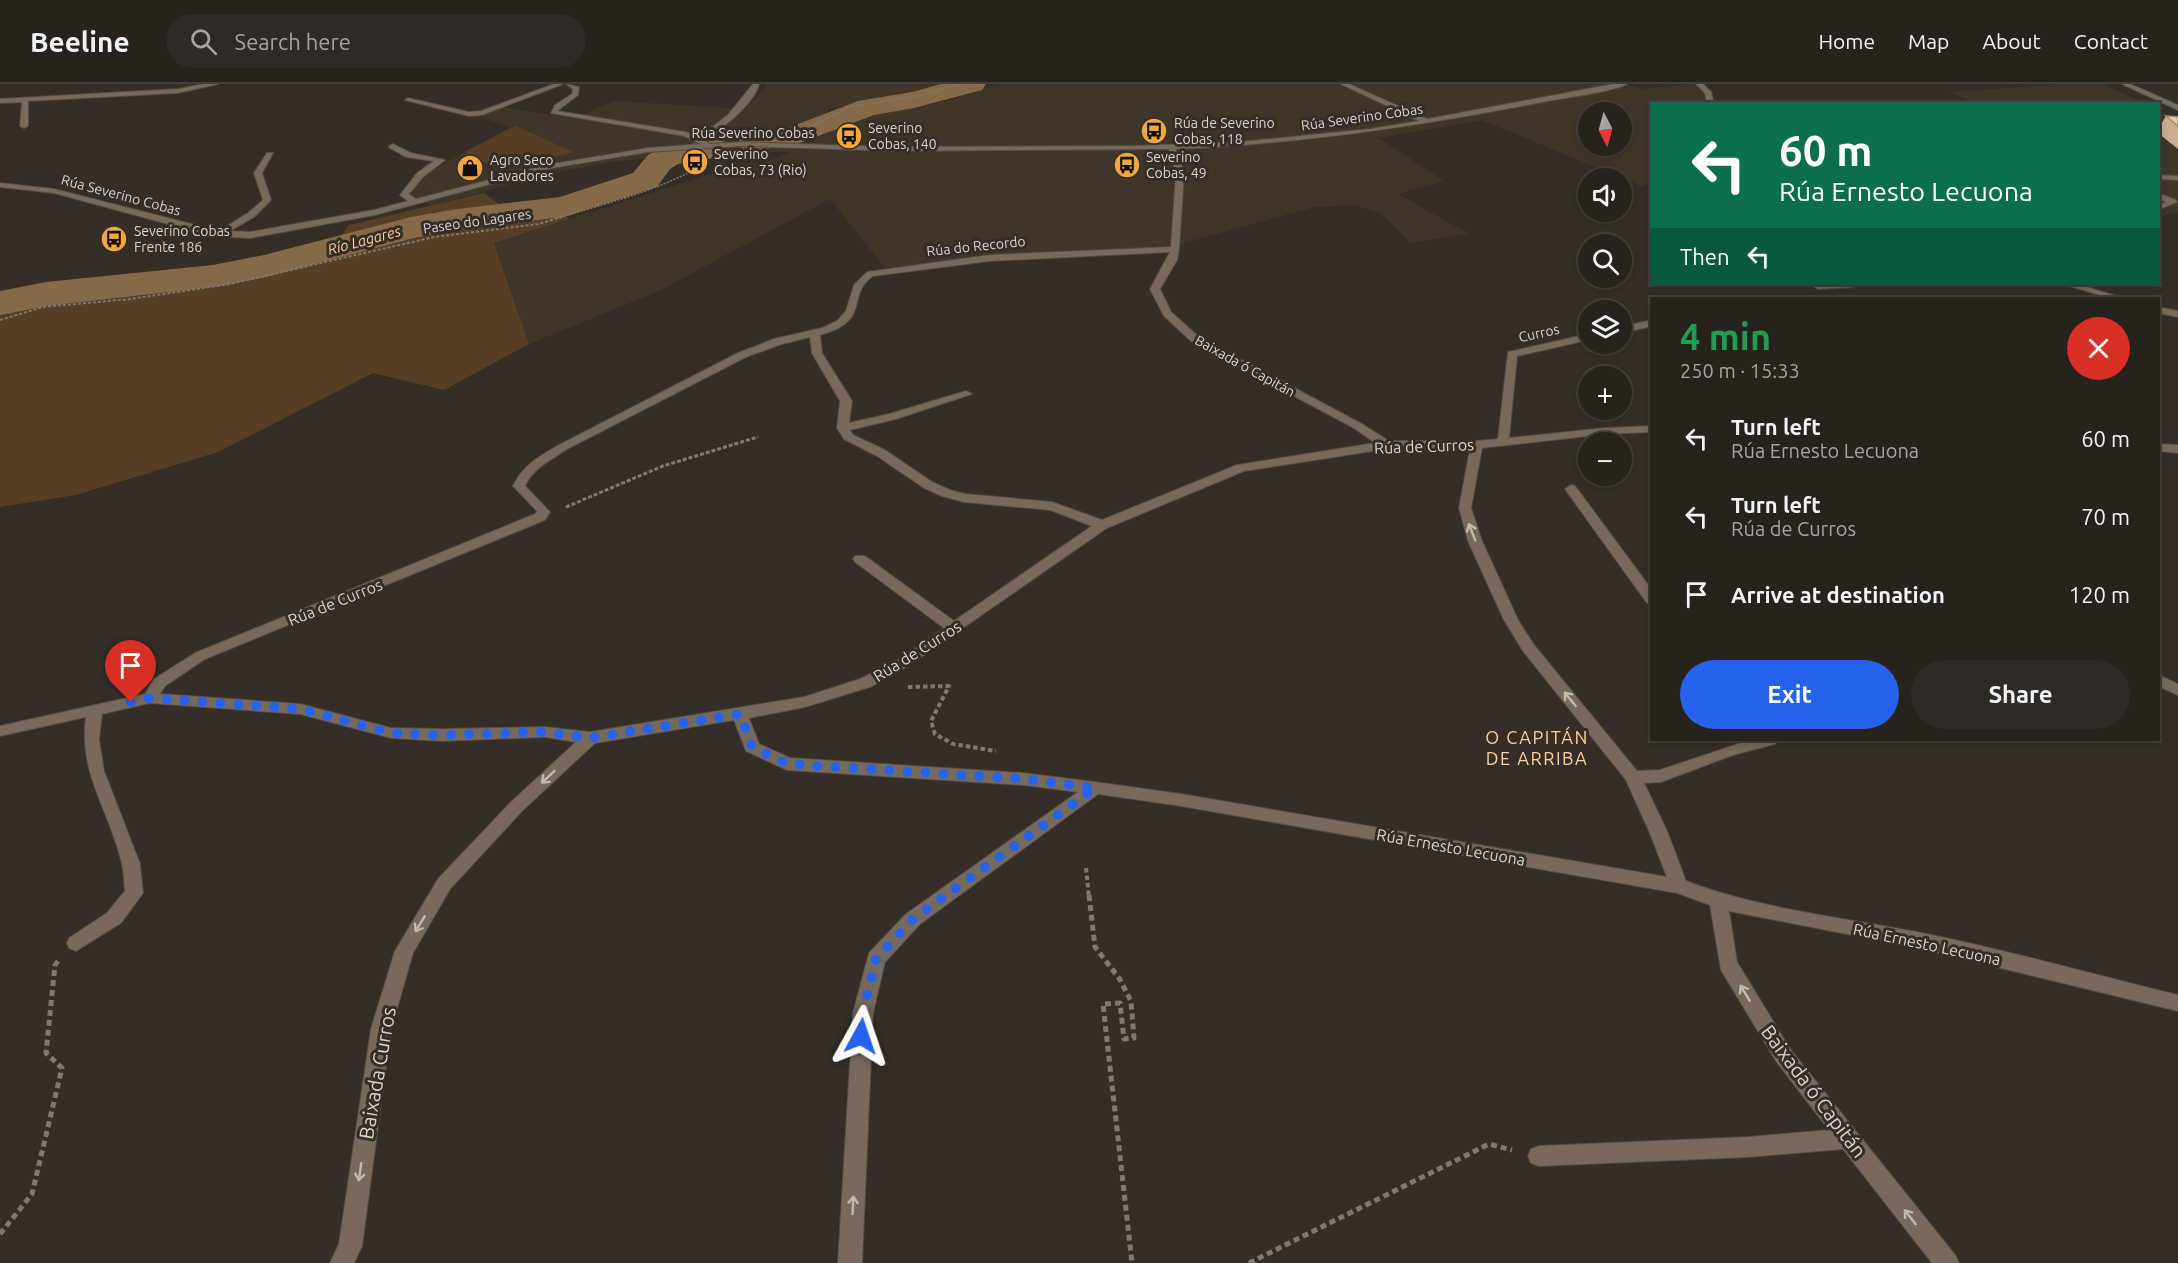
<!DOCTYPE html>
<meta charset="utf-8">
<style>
:root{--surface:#28221d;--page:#302a26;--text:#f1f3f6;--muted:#a5a4a4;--line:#443f3b;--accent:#2563eb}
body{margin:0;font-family:Ubuntu,sans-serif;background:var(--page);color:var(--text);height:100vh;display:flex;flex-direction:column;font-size:22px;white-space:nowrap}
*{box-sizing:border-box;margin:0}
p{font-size:20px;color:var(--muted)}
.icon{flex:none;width:33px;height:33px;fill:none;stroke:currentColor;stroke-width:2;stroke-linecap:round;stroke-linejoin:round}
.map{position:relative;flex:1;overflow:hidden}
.panel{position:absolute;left:1650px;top:213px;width:510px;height:444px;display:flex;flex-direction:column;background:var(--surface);border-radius:0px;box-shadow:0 3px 9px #0003,0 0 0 2px var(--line)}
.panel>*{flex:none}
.top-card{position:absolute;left:1650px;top:18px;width:510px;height:183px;border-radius:0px;box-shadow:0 3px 9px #0003,0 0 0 2px var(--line);background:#0b6e4f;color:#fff;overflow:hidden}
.needle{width:39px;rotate:174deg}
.fabs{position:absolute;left:1578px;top:18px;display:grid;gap:12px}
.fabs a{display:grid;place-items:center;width:54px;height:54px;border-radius:50%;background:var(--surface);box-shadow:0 3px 9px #0003,0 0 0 2px var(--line);font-size:30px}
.pin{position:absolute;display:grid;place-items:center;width:51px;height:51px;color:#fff;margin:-62px -26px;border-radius:50% 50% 50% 0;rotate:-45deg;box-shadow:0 0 6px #0007}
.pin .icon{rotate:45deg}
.me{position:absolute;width:66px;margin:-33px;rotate:5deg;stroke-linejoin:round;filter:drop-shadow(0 0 4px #0008)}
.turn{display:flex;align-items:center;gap:21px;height:126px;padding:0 30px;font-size:27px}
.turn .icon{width:78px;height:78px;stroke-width:2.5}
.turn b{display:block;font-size:42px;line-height:51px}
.then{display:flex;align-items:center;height:57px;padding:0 30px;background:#0003;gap:12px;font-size:22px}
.round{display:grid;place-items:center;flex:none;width:63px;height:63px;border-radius:32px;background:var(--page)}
.summary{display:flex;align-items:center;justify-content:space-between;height:102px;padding:0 30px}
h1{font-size:36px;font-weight:700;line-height:45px;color:#1e9e55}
.primary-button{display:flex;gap:12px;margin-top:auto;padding:12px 30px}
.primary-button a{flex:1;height:69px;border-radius:36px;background:var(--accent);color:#fff;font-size:24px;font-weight:700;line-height:69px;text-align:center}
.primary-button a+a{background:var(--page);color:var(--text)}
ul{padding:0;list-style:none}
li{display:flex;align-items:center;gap:18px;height:78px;padding:0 30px}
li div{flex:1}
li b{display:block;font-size:22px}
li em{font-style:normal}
header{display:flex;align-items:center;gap:36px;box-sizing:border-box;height:84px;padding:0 30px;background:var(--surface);border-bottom:2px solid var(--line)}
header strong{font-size:28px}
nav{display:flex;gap:33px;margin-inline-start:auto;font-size:21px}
.search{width:420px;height:54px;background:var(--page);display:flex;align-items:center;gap:15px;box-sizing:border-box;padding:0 21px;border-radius:33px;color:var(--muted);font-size:22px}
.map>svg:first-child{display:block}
.built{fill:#403529;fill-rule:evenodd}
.green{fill:#563f24}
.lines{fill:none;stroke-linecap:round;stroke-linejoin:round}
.river{fill:#866a48;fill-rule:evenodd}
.minor-casing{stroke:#524c45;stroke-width:2}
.path-far4{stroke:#7f7973;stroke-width:1.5;stroke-dasharray:2 1.5;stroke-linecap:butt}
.path-far3{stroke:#7f7973;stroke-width:2;stroke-dasharray:3 2;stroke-linecap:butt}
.path-far2{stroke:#7f7973;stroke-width:3;stroke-dasharray:4 2;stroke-linecap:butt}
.path-far1{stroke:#7f7973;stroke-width:4;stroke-dasharray:4.5 3;stroke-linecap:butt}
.path{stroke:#7f7973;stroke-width:5;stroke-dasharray:6 4;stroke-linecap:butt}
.minor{fill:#776a5c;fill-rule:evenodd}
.wall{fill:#caaf8f}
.building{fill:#ebcba6;stroke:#a48e74;stroke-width:1.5}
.oneway{stroke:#c0bab2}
.route{stroke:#2563eb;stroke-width:10;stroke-dasharray:0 18}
.labels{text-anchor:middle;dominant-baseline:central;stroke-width:6;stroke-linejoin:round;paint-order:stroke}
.far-street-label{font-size:14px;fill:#d8d4cf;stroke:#352e27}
.far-poi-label{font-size:14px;fill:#d8d4cf;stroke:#352e27;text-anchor:start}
.far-water-label{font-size:15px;font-style:italic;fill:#fccb93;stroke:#352e27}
.street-label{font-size:16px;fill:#d8d4cf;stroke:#352e27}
.neighbourhood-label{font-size:18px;letter-spacing:1.5px;fill:#fcd19f;stroke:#352e27}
.near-street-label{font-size:20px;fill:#d8d4cf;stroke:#352e27}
</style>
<header>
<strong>Beeline</strong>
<div class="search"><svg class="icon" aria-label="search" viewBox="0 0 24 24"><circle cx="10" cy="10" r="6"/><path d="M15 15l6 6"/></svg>Search here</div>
<nav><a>Home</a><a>Map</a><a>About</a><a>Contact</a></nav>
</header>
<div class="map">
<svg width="2178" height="1179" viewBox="0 0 2178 1179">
<rect width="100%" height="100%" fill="#352e27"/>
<g class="built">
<path d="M766,0h181l-32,10 -87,15 -2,7 -35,16 -44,8 62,2 59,-28 64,-10 25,-6 12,-8 34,-6h623l14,5 54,-5 10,9 3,10 -55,1 -1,79 -10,3 -159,-66 -103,18 65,43 -46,13 71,40 -58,9 -31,-30 -26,-8 -39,2 -153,42 -171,7 -106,12 -55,-69 -171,92 -130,53 -35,-101 245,-78 32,-5 20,-8 -96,-2 -26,6 -59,6 -74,15 -104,29 -22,-12 17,-21 84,-46 -37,-12 25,-8 76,11 39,-17 131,8 22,-23zM1588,28h34v34h-34z"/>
<polygon points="2065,0 2102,0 2145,19 1975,19 1950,8"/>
<polygon points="2159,26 2178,34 2178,129 2170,130 2159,134"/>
</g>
<g class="green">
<polygon points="515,42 574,68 500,86 464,68"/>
<polygon points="484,109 507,126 552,119 569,135 494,159 529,260 444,306 373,289 218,368 76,411 0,423 0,209 59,199 246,178 340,154 349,141"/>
</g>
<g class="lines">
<g class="river">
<polygon points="941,0 986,0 982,6 914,24 874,31 800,59 753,67 742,64 738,58 742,52 793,42 858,17 912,8"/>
<polygon points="716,56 727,58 731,65 727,72 678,80 670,85 657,103 564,133 457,145 414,154 266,193 213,203 46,222 0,231 0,207 46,198 213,181 264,171 411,133 457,125 560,113 633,89 648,71 658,65"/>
</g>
<defs>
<g id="minor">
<polygon points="204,0 218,0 178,9 28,17 28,42 24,44 20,42 22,18 0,19 0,15 178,5"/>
<polygon points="554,0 563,0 482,31 469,32 405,16 408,14 469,28 481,27"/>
<path d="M566,0l13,3 -1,8 -21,16 129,21 13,5 29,-22 25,-31h6c-4,19 -38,46 -55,56l6,4 32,-2 152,5 239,-1 107,-4 130,-13 49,-8 -78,-37h8l78,35 187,-35h13c-15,8 -64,14 -84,18 -122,24 -243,42 -367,47l8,24 -5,76 -2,11 -17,29 11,23 28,25 163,87 27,17h88l21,-2 10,-87 80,-18v6l-71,16 -8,82 96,-10 47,-2v6l-47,2 -123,14 -11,60 11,33 36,79 16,25 103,126 23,-1 90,-30h27l-2,4 -42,11 -72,27 -17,1 23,48 19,50c74,28 154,36 231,51 87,17 174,42 261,63v16l-260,-63 -189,-37 8,51 53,87 165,206 4,8h-27l-89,-114 -95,8 -209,9 -8,-3 -3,-7 3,-7 8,-3 209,-9 81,-7 -53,-69 -55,-91 -11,-65 -33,-12 -496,-87 -83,-12 -178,130 -35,38 -12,51 -11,250h-24l15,-250 16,-60 37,-39 172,-122 -55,-7 -236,-15 -41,-19 -12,-31 -139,23 -73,68 -72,78 -37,64 -22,76 -29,217 -8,17h-24l9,-19 32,-215 24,-78 43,-72 72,-76 66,-61 -31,-5 -103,4 -51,-3 -91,-24 -150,-11 -48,11 -3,25 5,32 36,93 3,29 -22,30 -45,28 -7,-3 -2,-5 2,-5 38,-25 18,-22c-1,-9 -1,-19 -3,-27 -12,-53 -44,-90 -36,-147l-86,19v-10l145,-32 9,-15 41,-26 340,-139 2,-3 -24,-25c10,-21 27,-30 46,-41l179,-92 36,-14 48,-11 15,-7 9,-10 8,-26 13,-13 123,-17 181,-8 5,-74 -7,-24 -275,2 -152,-5 -94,6 -102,17 -171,46 -125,23 -38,-2 -158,-43 -54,-6v-4l54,6 165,42 29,-18 15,-13 -9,-27 13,-20h6l-11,20 9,27 -17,17 -24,14 20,1 124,-22 34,-9 -8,-6 17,-22 17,-12 -28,-4 -16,-9 -1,-2 4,-2 18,9 34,7 -22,17 -14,17 7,5 130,-34 102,-17 53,-4 -17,-8 -133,-23 4,-8 17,-11 1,-5zM1170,168l-20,37 14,27 27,25 163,87 21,15 -138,22 -135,55 -50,-18 -87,-8 -15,-4 -18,-8 -47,-32 -32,-15 -3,-5 46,-11 76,-25 -6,-3 -77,23 -40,9 3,-22 -30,-48 -2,-18c53,-14 25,-40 53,-59l117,-15zM810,253l2,16 28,48 -3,27 7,11 33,17 47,32 18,8 22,6 86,8 42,16 -138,95 -89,-65h-10l-2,3 2,3 89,66 -46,32 -38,19 -56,18 -214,35 -45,-5 -103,2 -51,-1 -91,-24 -140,-10 5,-8 40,-27 340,-139 5,-8 -25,-26c8,-18 26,-26 42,-37l179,-92 36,-13zM1386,365h84l-11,59 9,33 36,79 19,31 103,129 23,51 18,46 -486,-83 -86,-12 -72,-9 -233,-15 -31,-14 -10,-26 56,-11 65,-20 38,-21 199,-138 137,-57z"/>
<polygon points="1696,0 1703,0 1711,8 1714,20 1707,20 1705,9"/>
<polygon points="2122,0 2130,0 2178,21 2178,26"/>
<polygon points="2158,91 2178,92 2178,96 2158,95"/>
<polygon points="2158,109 2176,116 2177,118 2158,126 2158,121 2166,118 2158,114"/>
<polygon points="1810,200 1858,200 1853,203 1818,205"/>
<polygon points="2063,200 2077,200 2123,214 2109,214"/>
<polygon points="2158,223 2178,227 2178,233 2158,229"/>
<polygon points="1652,236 1652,242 1622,249 1622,243"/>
<polygon points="2158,360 2178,361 2178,369 2158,367"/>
<polygon points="1571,401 1575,402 1652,506 1652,520 1647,519 1565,405"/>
<polygon points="2158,591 2178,600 2178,611 2158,602"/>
</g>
</defs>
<use href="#minor" class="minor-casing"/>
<g class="path-far4">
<polyline points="812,42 849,23 923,11 959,0"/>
<path d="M557,134c47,-14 97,-26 140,-50"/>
</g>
<polyline class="path-far3" points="0,236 43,223 130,215 230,200 434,153 538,140 562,133"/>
<polyline class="path-far2" points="566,423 663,382 758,353"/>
<g class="path-far1">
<polyline points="908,603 949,602 931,637 935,650 953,660 996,667"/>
<polyline points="1086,784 1089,813"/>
</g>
<g class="path">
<polyline points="1089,811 1095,863 1119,894 1131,917 1134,954 1124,955 1120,919 1103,920 1132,1179"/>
<polyline points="0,1150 32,1110 62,984 46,969 55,881 60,875"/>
<polyline points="1249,1179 1489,1060 1512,1066"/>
</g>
<use href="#minor" class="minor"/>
</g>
<polygon class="wall" points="2166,32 2178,33 2178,65 2158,49 2158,45"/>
<polygon class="building" points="2166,32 2178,33 2178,42"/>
<defs><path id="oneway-shaft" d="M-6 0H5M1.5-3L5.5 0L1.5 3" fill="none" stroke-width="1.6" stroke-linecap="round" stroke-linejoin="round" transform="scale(1.5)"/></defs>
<g class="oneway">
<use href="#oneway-shaft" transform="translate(1472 448) rotate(-111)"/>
<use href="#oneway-shaft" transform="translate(1570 615) rotate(-129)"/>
<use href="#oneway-shaft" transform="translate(548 693) rotate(137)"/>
<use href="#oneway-shaft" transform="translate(420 840) rotate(121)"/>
<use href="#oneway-shaft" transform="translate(1745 909) rotate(-121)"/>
<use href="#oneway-shaft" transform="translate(360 1088) rotate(98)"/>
<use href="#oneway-shaft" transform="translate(853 1121) rotate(-87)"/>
<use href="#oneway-shaft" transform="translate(1910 1133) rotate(-128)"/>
</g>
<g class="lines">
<polyline class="route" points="131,618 150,614 300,625 392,649 442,651 545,648 590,654 740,630 752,663 787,680 1023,695 1095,704 913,835 876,875 863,929 861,952"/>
</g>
<defs>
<symbol id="bus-disc" viewBox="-11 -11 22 22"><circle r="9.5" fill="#f1a640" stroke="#352e27"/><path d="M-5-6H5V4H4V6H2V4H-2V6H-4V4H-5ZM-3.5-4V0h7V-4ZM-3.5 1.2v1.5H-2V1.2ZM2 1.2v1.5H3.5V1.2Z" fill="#111"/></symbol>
<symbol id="shop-disc" viewBox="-11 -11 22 22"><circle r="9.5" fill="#f1a640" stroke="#352e27"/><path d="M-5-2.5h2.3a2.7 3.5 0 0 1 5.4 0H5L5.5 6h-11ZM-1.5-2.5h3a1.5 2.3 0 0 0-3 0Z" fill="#111"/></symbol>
</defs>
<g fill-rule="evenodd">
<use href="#bus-disc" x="1139" y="32" width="30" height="30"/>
<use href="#bus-disc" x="834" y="37" width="30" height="30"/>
<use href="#bus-disc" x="680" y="63" width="30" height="30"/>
<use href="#bus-disc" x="1112" y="66" width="30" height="30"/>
<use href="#shop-disc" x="455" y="69" width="30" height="30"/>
<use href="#bus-disc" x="99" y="140" width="30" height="30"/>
</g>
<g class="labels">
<g class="far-street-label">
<text transform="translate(1362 33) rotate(-8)">Rúa Severino Cobas</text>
<text x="753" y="49">Rúa Severino Cobas</text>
<text transform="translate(121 111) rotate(15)">Rúa Severino Cobas</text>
<text transform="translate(477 137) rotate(-8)">Paseo do Lagares</text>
<text transform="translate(976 162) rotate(-6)">Rúa do Recordo</text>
<text transform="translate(1539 249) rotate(-12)">Curros</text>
<text transform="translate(1245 282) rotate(29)">Baixada ó Capitán</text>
</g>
<g class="far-poi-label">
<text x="1174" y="39">Rúa de Severino<tspan x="1174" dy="16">Cobas, 118</tspan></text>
<text x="868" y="44">Severino<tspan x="868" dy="16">Cobas, 140</tspan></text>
<text x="714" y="70">Severino<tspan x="714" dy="16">Cobas, 73 (Rio)</tspan></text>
<text x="1146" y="73">Severino<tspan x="1146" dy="16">Cobas, 49</tspan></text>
<text x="490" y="76">Agro Seco<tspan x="490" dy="16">Lavadores</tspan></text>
<text x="134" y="147">Severino Cobas<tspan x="134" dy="16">Frente 186</tspan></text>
</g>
<g class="far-water-label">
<text transform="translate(364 156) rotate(-15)">Río Lagares</text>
</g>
<g class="street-label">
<text transform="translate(1424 362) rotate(-2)">Rúa de Curros</text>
<text transform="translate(335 518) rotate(-22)">Rúa de Curros</text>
<text transform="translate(917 567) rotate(-32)">Rúa de Curros</text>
<text transform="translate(1451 763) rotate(10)">Rúa Ernesto Lecuona</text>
<text transform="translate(1927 860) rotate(12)">Rúa Ernesto Lecuona</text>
</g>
<g class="neighbourhood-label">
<text x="1537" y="653">O CAPITÁN<tspan x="1537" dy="21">DE ARRIBA</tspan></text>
</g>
<g class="near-street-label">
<text transform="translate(377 989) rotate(-80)">Baixada Curros</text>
<text transform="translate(1814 1007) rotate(53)">Baixada ó Capitán</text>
</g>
</g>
</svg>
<div class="fabs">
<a><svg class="needle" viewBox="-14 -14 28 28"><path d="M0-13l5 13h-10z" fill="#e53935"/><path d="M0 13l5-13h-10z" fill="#a5a4a4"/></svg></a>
<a><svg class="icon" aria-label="sound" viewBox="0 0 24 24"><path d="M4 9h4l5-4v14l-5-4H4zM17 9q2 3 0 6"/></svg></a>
<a><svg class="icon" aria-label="search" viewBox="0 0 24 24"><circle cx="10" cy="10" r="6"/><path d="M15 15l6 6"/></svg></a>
<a><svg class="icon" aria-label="layers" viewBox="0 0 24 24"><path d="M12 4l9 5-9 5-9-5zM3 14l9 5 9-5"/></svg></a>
<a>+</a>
<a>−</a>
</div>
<div class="pin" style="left:131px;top:618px;background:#d93025"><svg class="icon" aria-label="arrive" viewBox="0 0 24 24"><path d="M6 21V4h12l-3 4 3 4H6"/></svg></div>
<svg class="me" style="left:861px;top:952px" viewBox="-20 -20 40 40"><path d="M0-17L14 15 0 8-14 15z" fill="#2563eb" stroke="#fff" stroke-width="4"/></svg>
<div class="top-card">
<div class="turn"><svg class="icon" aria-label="left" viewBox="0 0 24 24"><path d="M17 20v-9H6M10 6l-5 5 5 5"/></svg><div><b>60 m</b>Rúa Ernesto Lecuona</div></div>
<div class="then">Then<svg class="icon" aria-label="left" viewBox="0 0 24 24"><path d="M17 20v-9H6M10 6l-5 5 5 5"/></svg></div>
</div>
<section class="panel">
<div class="summary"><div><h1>4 min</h1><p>250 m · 15:33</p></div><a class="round" style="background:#d93025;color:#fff"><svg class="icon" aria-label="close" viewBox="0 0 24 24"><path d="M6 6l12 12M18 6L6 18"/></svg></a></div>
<ul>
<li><svg class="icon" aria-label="left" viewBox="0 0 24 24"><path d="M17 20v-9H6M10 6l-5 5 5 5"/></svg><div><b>Turn left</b><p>Rúa Ernesto Lecuona</p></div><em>60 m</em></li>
<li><svg class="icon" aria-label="left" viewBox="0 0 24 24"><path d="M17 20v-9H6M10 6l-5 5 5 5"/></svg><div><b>Turn left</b><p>Rúa de Curros</p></div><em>70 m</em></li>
<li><svg class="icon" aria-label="arrive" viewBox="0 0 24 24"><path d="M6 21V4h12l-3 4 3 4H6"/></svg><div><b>Arrive at destination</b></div><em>120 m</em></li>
</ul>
<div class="primary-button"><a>Exit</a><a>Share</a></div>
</section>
</div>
